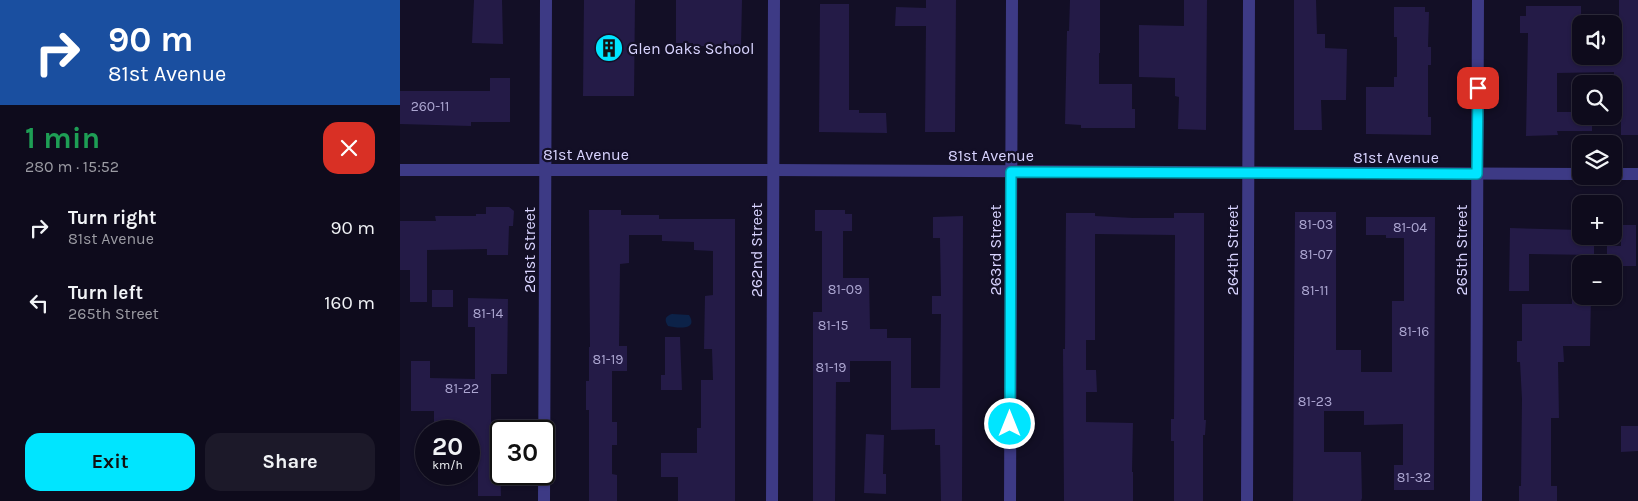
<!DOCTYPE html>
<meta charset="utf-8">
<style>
:root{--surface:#0e0b1c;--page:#1c1929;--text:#f1f3f6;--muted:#9b9ba3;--line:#2e2b3b;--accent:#00e5ff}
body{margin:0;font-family:Karla,sans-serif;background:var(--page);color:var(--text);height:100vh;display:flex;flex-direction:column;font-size:19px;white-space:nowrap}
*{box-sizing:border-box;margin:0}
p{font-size:16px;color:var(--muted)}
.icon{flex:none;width:28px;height:28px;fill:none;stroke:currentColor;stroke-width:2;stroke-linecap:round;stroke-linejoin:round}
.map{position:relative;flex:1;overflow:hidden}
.sheet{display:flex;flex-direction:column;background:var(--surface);width:400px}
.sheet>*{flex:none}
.top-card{background:#1a4fa0;color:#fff;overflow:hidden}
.tools{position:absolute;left:1172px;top:15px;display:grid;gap:10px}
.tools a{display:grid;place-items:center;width:50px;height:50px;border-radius:10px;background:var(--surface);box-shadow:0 1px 4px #0004,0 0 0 1px var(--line);font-size:25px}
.speed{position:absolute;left:15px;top:420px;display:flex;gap:10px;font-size:25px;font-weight:700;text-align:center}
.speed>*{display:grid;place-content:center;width:65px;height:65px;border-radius:50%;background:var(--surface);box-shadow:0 1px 4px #0004,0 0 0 1px var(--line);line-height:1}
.speed small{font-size:12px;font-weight:400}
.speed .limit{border:2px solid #111;border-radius:8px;background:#fff;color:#111}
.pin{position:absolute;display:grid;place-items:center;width:42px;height:42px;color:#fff;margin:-21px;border-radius:10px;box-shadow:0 2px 8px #0006}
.me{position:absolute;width:55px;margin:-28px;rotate:0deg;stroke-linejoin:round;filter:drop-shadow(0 0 4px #0008)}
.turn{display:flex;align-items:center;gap:18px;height:105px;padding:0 25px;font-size:22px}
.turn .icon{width:65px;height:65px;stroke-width:2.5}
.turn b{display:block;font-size:35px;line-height:42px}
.round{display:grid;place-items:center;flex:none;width:52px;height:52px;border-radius:15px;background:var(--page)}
.overview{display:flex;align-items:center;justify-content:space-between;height:85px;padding:0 25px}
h1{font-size:30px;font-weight:700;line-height:38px;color:#1e9e55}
.button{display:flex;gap:10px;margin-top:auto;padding:10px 25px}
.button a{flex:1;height:58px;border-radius:15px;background:var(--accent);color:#111;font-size:20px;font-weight:700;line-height:58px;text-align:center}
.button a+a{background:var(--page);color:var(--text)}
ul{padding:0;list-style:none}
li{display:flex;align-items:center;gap:15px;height:75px;padding:0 25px}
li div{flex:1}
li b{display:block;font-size:19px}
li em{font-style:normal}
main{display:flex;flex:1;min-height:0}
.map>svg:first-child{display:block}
.water{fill:#0c2248}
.building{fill:#241b47}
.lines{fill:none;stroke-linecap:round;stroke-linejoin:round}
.minor{stroke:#3d3a85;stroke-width:12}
.route-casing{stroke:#0095a6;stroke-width:12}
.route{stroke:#00e5ff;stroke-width:9}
.labels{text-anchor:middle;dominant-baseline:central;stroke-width:4.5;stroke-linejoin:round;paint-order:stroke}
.number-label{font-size:14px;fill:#aca6d1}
.poi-label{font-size:16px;fill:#d9d4ff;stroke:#130f26;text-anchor:start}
.street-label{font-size:16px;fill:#d9d4ff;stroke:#130f26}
</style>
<main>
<section class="sheet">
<div class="top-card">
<div class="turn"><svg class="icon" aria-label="right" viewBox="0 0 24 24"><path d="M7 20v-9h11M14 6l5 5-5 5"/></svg><div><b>90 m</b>81st Avenue</div></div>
</div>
<div class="overview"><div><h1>1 min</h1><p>280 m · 15:52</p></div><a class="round" style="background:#d93025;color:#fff"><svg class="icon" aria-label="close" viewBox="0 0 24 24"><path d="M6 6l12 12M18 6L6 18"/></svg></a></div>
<ul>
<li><svg class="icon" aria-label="right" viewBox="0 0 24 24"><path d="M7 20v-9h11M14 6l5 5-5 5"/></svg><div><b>Turn right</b><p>81st Avenue</p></div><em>90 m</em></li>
<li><svg class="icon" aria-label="left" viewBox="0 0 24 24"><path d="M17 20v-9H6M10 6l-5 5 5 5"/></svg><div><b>Turn left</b><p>265th Street</p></div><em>160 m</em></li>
</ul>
<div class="button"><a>Exit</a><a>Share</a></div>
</section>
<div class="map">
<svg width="1238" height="501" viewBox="0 0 1238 501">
<rect width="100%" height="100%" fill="#130f26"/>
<path class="water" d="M272,314l17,1c10,16 -13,13 -21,11 -4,-6 -3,-10 4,-12z"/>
<g class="building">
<polygon points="74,0 102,0 103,44 72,43"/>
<polygon points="184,0 235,0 234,96 183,96"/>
<polygon points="276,0 342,0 341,46 293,46 293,43 276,43"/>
<polygon points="526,0 556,0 555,132 525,132 526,26 495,26 496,7 526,8"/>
<polygon points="670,0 700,0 700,53 699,53 699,84 732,84 732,109 735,109 735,128 681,128 681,125 665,124 667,31 669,31"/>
<polygon points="784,0 807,0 806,130 778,129 779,97 775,96 775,78 739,77 739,25 784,26"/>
<polygon points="894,0 916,0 917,34 925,34 925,48 947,49 946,100 921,100 922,130 894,130"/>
<polygon points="1219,0 1238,0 1238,135 1221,135 1221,109 1214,109 1214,72 1157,73 1157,112 1181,112 1181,116 1192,116 1192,131 1157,131 1158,135 1126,136 1128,33 1120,33 1120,16 1126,16 1126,6 1181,6 1181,56 1214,56 1214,52 1221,52 1221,22 1219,22"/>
<polygon points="420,4 449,4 449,110 459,110 459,113 486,113 487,133 419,132"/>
<polygon points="994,7 1025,7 1025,12 1029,12 1028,47 1031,47 1031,65 1028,65 1028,117 1031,117 1031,135 966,134 966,87 994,87 994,77 997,77 997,37 994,37"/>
<polygon points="90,78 110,78 110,122 71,122 71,126 0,124 0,91 90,91"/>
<polygon points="86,207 109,207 114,211 113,226 109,226 108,255 87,255 87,249 27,250 27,302 10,302 10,270 0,270 0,221 36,221 35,216 76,216 76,214 86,214"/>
<polygon points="189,210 221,210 221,215 259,215 259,219 335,219 335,501 278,501 278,477 261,477 261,453 297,453 297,428 301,428 301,380 313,380 312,349 304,349 305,296 313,295 313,251 294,250 294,242 262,241 262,235 229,235 229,263 220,264 219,346 227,346 227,371 212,371 212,422 217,422 217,445 212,445 212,474 217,475 217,501 189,501 189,410 186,410 186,381 189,381 189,347 190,347"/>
<polygon points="415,210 445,210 445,214 452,214 452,231 443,231 443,278 469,278 470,329 487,329 487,338 511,338 511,388 540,388 541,314 532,314 532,296 541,296 540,238 533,238 533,217 563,216 562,501 541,501 540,445 535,445 535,429 491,430 491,361 450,361 450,382 436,382 435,501 413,501 413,312 422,312 422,231 415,231"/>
<polygon points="895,212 936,212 936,350 961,350 961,372 992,372 992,301 1004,301 1004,238 986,238 986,235 966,235 966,217 1035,217 1034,490 994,490 994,465 1003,465 1003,424 964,425 964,411 924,411 924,452 961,452 962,498 961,501 893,501"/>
<polygon points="666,213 695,213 695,216 733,218 774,218 774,213 804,213 804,420 806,420 805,435 803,435 803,501 774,501 774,441 771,441 771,419 774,419 775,235 695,234 695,340 686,340 686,370 696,370 697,392 686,392 686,422 733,423 732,472 733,472 733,501 664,501 663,349 665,349"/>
<polygon points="1221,225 1236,225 1236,266 1214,266 1214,264 1207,264 1207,246 1221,246"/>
<polygon points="1110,228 1181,230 1181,236 1194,236 1194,255 1129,254 1129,291 1109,291"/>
<rect x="32" y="290" width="21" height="17"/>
<polygon points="1172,296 1191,296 1190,346 1163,346 1164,362 1158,362 1159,418 1151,418 1151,486 1157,486 1157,501 1119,501 1119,486 1121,486 1122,399 1120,362 1117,362 1117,341 1122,341 1122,304 1172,304"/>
<polygon points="68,298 108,299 107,374 91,374 91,423 99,423 101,496 78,496 78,451 69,451 69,431 63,431 63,429 34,429 34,411 11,411 11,361 30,361 30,378 75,379 75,327 68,327"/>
<polygon points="265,337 280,337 282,390 261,390 261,375 265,375"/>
<polygon points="1221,426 1238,426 1238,451 1221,452"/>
<polygon points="466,434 484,435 483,474 486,474 486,494 464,493"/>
</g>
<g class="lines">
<g class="minor">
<polyline points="0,170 373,170 1181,174"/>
<polyline points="1214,174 1238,174"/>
<polyline points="144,501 146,0"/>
<polyline points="372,501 374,0"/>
<polyline points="610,501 612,0"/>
<polyline points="847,501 849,0"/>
<polyline points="1076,501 1078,0"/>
</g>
</g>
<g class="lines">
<defs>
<polyline id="route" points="610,424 611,172 1077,174 1078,88"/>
</defs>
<use href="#route" class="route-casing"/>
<use href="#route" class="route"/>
</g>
<defs>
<symbol id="building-disc" viewBox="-11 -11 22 22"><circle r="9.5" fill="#00e5ff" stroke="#130f26"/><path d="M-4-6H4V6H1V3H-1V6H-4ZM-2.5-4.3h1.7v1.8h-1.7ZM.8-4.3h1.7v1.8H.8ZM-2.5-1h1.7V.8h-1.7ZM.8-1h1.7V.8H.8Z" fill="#111"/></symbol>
</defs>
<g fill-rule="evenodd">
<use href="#building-disc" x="193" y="32" width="32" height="32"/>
</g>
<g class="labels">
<g class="number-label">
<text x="30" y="106">260-11</text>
<text x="916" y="224">81-03</text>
<text x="1010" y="227">81-04</text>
<text x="916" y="254">81-07</text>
<text x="445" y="289">81-09</text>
<text x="915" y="290">81-11</text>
<text x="88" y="313">81-14</text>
<text x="433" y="325">81-15</text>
<text x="1014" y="331">81-16</text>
<text x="208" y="359">81-19</text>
<text x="431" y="367">81-19</text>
<text x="62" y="388">81-22</text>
<text x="915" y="401">81-23</text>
<text x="1014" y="477">81-32</text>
</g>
<g class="poi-label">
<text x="228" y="48">Glen Oaks School</text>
</g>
<g class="street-label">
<text x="186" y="154">81st Avenue</text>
<text x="591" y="155">81st Avenue</text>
<text x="996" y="157">81st Avenue</text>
<text transform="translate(129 250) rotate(-90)">261st Street</text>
<text transform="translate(356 250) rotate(-90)">262nd Street</text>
<text transform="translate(595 250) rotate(-90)">263rd Street</text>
<text transform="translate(832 250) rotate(-90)">264th Street</text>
<text transform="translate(1061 250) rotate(-90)">265th Street</text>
</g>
</g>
</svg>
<div class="tools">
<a><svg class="icon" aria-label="sound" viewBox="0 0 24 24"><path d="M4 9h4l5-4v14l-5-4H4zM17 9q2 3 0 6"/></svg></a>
<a><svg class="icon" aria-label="search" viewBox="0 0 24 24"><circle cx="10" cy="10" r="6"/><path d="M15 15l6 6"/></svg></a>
<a><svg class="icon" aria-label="layers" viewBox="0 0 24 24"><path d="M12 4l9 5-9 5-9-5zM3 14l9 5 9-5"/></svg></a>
<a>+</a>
<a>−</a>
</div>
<div class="speed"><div>20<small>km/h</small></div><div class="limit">30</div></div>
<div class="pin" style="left:1078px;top:88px;background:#d93025"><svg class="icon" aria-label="arrive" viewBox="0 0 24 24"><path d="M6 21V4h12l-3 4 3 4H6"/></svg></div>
<svg class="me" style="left:610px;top:424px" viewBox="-20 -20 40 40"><circle r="17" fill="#00e5ff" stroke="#fff" stroke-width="3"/><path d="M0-11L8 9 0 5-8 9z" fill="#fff"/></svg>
</div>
</main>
